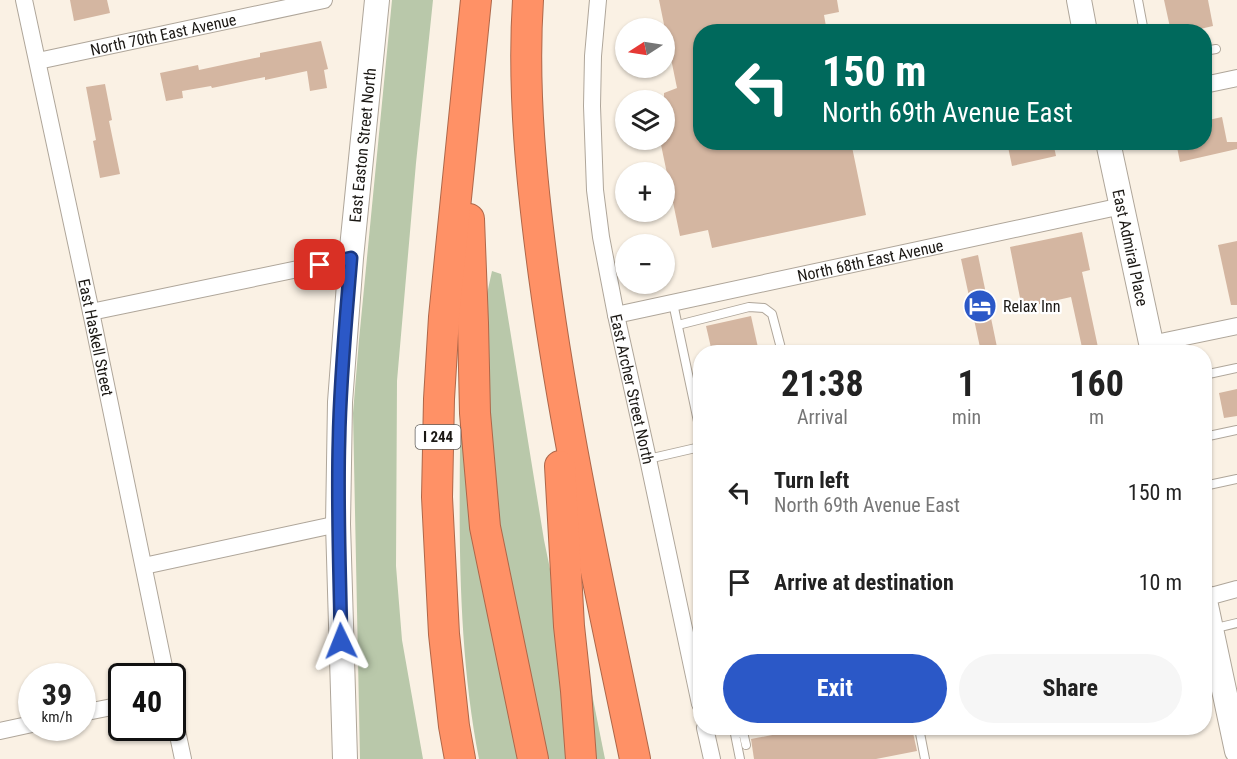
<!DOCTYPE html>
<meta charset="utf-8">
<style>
:root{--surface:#fff;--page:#f6f6f6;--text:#222;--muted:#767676;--accent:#2b58c7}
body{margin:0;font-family:"Roboto Condensed",sans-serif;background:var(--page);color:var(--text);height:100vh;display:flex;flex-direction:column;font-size:22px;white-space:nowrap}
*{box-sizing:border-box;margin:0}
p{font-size:20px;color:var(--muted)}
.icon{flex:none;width:33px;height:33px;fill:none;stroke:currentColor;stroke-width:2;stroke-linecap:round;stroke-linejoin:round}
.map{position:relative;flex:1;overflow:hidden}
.side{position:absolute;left:693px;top:345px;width:519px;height:390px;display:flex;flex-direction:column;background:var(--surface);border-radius:24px;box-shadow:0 2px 4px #0004}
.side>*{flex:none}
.top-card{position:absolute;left:693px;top:24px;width:519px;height:126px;border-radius:24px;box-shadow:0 2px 4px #0004;background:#00695c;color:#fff;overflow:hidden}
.needle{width:39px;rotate:258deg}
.controls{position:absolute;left:615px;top:18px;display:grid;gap:12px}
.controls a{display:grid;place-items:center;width:60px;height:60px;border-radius:50%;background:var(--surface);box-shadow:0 2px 4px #0004;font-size:30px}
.speed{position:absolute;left:18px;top:663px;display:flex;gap:12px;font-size:30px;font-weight:700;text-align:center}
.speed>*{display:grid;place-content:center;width:78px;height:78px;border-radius:50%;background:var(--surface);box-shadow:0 2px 4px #0004;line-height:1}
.speed small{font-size:15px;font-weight:400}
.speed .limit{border:3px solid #111;border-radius:9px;background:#fff;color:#111}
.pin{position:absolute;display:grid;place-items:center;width:51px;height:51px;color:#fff;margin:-26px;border-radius:12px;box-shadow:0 3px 9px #0006}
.me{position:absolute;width:66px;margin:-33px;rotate:358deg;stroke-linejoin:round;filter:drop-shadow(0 0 4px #0008)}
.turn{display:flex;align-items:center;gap:21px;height:126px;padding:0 30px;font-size:27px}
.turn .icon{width:78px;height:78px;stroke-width:2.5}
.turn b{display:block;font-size:42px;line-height:51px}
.eta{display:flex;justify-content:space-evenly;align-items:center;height:102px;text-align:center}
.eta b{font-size:36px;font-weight:700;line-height:42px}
.button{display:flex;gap:12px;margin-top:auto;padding:12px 30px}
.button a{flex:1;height:69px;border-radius:36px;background:var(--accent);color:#fff;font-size:24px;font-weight:700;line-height:69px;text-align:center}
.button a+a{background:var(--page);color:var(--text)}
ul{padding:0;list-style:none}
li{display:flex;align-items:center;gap:18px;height:90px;padding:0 30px}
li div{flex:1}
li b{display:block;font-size:22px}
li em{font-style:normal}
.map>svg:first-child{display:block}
.green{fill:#b9c8aa}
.building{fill:#d4b6a1}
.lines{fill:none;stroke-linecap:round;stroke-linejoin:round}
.lane-casing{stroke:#afa69a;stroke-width:10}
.street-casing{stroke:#afa69a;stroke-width:18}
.secondary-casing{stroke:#afa69a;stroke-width:26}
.highway-casing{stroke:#af6749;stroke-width:32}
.lane{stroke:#fff;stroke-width:8}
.street{stroke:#fff;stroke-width:16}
.secondary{stroke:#fff;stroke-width:24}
.highway{stroke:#ff9166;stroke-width:30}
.route-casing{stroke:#1c3981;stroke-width:15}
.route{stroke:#2b58c7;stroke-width:10}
.labels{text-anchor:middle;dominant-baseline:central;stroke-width:4.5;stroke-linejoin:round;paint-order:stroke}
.shield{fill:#fff;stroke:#5f5d5a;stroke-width:1.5}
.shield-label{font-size:15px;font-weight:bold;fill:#1b1814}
.street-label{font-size:16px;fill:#1b1814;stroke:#fff}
.poi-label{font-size:16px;fill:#1b1814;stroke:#fff;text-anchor:start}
</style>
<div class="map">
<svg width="1237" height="759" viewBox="0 0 1237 759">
<rect width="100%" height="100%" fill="#faf1e4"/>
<g class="green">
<polygon points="392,0 433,0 416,163 397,381 396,566 402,640 423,759 360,759 353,413 359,340"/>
<polygon points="492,271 501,274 544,540 561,622 568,759 540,759 495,527 483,312"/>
<path d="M461,365l57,394h-39c-25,-129 -19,-263 -18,-394z"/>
<polygon points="586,664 605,759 590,759"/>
</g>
<g class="building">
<polygon points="70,0 107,0 110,13 74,21"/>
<polygon points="659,0 837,0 839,12 824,15 827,32 700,32 700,142 851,142 866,215 712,248 708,230 680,236 660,140 664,140 664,93 677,88"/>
<polygon points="1164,0 1208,0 1213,26 1187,32 1171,32"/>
<polygon points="321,41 328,69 324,70 327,88 310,91 307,71 265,80 265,77 212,88 211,86 182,91 183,98 166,101 160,73 198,65 199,70 260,57 260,53"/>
<polygon points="105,84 112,120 109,121 120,174 100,178 93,141 96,140 86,87"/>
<polygon points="1222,117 1227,142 1237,142 1237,149 1180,162 1176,142 1204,142 1204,121"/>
<polygon points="1007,142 1053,142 1056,156 1012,166"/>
<polygon points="1082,232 1090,270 1082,272 1099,352 1083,352 1071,297 1022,308 1010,247"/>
<polygon points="1237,241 1237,305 1231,305 1218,245"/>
<polygon points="978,255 998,352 981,352 961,259"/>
<polygon points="751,316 759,352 712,352 706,326"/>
<polygon points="1237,389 1237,416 1224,418 1219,393"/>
<polygon points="808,728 912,728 917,751 876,759 754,759 751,739"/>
</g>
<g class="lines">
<defs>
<g id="lane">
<polyline points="1138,0 1144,32"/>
<polyline points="1204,51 1216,49"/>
<polyline points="673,303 700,431"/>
<polyline points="678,325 749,307 764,308 772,314 782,352"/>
<polyline points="1204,375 1237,368"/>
<polyline points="1204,437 1237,430"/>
<polyline points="648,459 700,447"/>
<polyline points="1204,486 1237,479"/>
<polyline points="1212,629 1237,623"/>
<polyline points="919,728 925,759"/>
<polyline points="746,745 743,732 748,728"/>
<polyline points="740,759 735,734 743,732"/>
</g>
<g id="street">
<path id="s1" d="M24,0l67,312 75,364"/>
<path id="s2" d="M598,0l-5,56 -1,50 3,84 6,47 15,78 32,144 52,245"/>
<path id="s3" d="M38,61l286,-61"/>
<polyline points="1204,85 1237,78"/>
<polyline points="91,312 351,258"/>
<path id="s4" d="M616,315l506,-109"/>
<polyline points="1151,344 1237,326"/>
<polyline points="144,566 338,524"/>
<polyline points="1204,598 1237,589"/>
<polyline points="172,707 183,759"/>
<polyline points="82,713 122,705"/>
<polyline points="705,728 712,759"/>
<polyline points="0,731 32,724"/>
</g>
<g id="secondary">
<polyline points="1079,0 1085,32"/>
<path id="s5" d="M1108,142l45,210"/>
<polyline points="1204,596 1237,751"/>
<path id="s6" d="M345,759l-7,-235 2,-122 11,-144 26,-258"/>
</g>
<g id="highway">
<path d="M528,0c-6,90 4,187 16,276 22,163 58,323 91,483"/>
<polyline points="469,219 473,323 475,413 485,527 533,759"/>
<polyline points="560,466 569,626 576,691 581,759"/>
<polyline points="460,759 454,726 444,634 437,497 439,399 444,317 476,0"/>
</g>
</defs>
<use href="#lane" class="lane-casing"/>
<use href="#street" class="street-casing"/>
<use href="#secondary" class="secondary-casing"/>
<use href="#highway" class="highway-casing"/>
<use href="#lane" class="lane"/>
<use href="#street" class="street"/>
<use href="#secondary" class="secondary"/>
<use href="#highway" class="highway"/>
</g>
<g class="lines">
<defs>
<path id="route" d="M320,265l31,-7c-5,61 -11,121 -12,182 -2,67 1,134 2,201"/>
</defs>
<use href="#route" class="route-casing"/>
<use href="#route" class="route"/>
</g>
<defs>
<symbol id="hotel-disc" viewBox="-11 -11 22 22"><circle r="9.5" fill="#2b58c7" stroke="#fff"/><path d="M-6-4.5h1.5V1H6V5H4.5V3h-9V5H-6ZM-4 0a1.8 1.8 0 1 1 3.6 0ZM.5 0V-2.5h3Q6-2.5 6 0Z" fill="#fff"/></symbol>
</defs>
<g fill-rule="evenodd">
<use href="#hotel-disc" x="961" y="287" width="38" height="38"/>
</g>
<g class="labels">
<rect class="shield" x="415.5" y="425" width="45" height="24" rx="4.5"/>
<g class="shield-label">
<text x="438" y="437">I 244</text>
</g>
<g class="street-label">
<text stroke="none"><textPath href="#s3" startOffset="128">North 70th East Avenue</textPath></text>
<text stroke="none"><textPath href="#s6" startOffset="615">East Easton Street North</textPath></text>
<text stroke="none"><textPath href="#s5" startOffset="108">East Admiral Place</textPath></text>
<text stroke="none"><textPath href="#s4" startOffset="260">North 68th East Avenue</textPath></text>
<text stroke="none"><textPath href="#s1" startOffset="345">East Haskell Street</textPath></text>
<text stroke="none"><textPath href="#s2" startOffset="393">East Archer Street North</textPath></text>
</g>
<g class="poi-label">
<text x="1003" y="306">Relax Inn</text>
</g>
</g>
</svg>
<div class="controls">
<a><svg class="needle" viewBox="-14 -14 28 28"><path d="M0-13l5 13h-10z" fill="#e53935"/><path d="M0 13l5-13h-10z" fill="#767676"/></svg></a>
<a><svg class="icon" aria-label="layers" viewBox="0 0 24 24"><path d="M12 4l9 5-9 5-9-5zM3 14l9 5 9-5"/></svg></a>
<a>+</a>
<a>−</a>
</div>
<div class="speed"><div>39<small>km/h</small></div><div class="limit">40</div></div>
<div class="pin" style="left:320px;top:265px;background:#d93025"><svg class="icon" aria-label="arrive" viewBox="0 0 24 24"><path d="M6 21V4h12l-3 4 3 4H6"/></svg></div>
<svg class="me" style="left:341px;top:641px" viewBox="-20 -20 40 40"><path d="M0-17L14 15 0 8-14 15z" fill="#2b58c7" stroke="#fff" stroke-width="4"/></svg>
<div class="top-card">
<div class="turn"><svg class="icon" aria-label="left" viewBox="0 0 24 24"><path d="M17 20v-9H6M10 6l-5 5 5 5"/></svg><div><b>150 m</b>North 69th Avenue East</div></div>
</div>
<section class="side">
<div class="eta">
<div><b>21:38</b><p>Arrival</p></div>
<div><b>1</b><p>min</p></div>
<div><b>160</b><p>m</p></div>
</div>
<ul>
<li><svg class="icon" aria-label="left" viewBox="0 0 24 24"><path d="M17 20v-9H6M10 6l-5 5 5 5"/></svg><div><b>Turn left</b><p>North 69th Avenue East</p></div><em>150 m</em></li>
<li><svg class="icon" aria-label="arrive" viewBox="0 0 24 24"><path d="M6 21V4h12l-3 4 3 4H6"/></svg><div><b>Arrive at destination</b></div><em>10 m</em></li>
</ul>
<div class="button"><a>Exit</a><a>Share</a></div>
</section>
</div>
